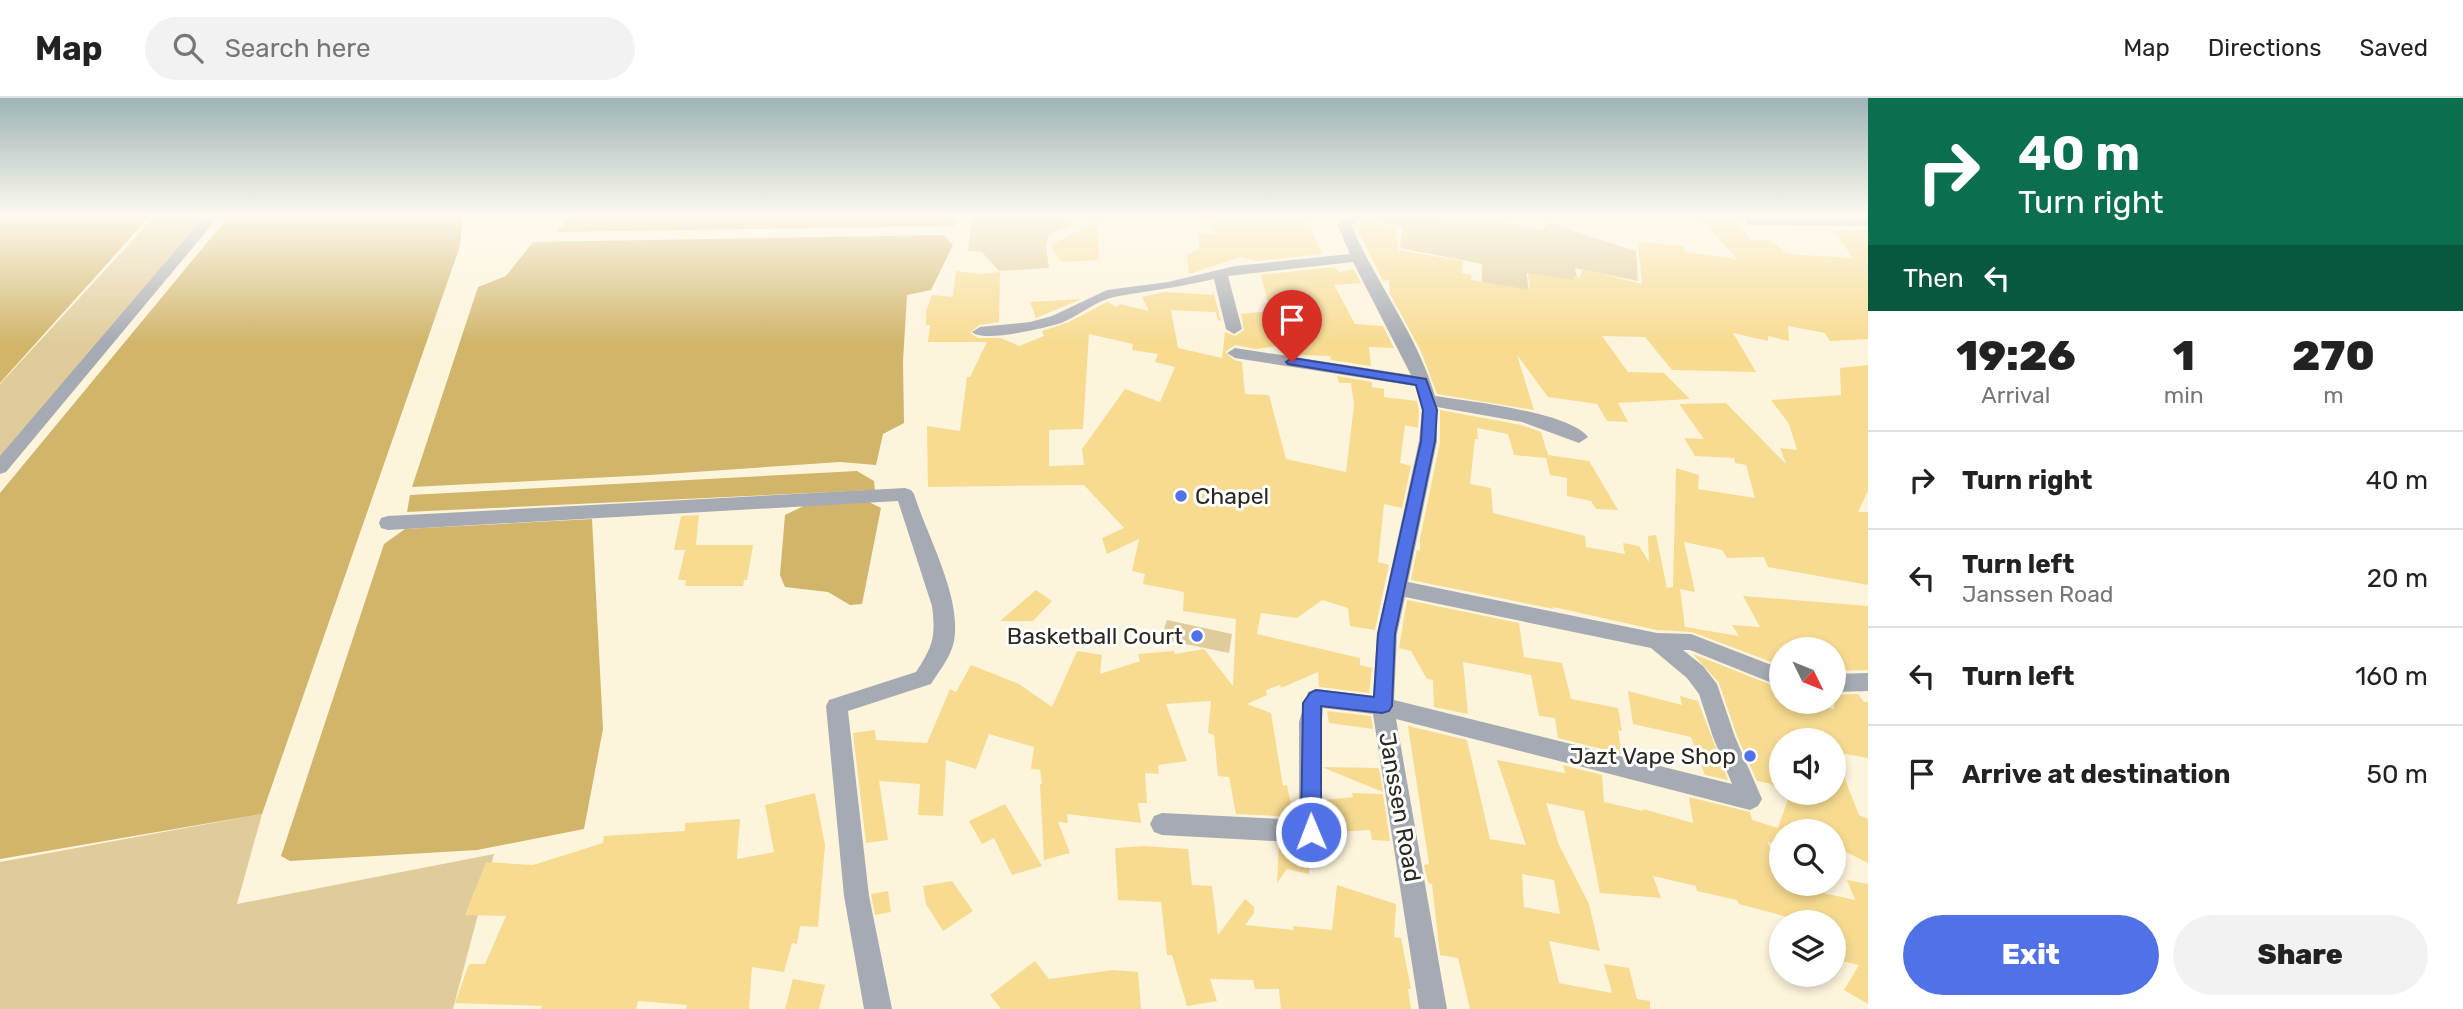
<!DOCTYPE html>
<style>
:root{--surface:#fff;--page:#f2f2f2;--text:#222;--muted:#767676;--line:#e0e0e0;--accent:#5172e6}
body{margin:0;font-family:Rubik,sans-serif;background:var(--page);color:var(--text);height:100vh;display:flex;flex-direction:column;font-size:26px;white-space:nowrap}
*{box-sizing:border-box;margin:0}
p{font-size:23px;color:var(--muted)}
.icon{flex:none;width:38px;height:38px;fill:none;stroke:currentColor;stroke-width:2;stroke-linecap:round;stroke-linejoin:round}
.map{position:relative;flex:1;overflow:hidden}
.details{display:flex;flex-direction:column;background:var(--surface);width:595px}
.details>*{flex:none}
.top-card{background:#0b6e4f;color:#fff;overflow:hidden}
.needle{width:46px;rotate:133deg}
.buttons{position:absolute;left:1769px;top:539px;display:grid;gap:14px}
.buttons a{display:grid;place-items:center;width:77px;height:77px;border-radius:50%;background:var(--surface);box-shadow:0 4px 10px #0003;font-size:35px}
.pin{position:absolute;display:grid;place-items:center;width:60px;height:60px;color:#fff;margin:-72px -30px;border-radius:50% 50% 50% 0;rotate:-45deg;box-shadow:0 0 7px #0007}
.pin .icon{rotate:45deg}
.me{position:absolute;width:77px;margin:-38px;rotate:359deg;stroke-linejoin:round;filter:drop-shadow(0 0 5px #0008)}
.turn{display:flex;align-items:center;gap:24px;height:147px;padding:0 35px;font-size:32px}
.turn .icon{width:91px;height:91px;stroke-width:2.5}
.turn b{display:block;font-size:49px;line-height:60px}
.then{display:flex;align-items:center;height:66px;padding:0 35px;background:#0003;gap:14px;font-size:26px}
.eta{display:flex;justify-content:space-evenly;align-items:center;height:119px;text-align:center}
.eta b{font-size:42px;font-weight:800;line-height:49px}
.action{display:flex;gap:14px;margin-top:auto;padding:14px 35px}
.action a{flex:1;height:80px;border-radius:42px;background:var(--accent);color:#fff;font-size:28px;font-weight:800;line-height:80px;text-align:center}
.action a+a{background:var(--page);color:var(--text)}
ul{padding:0;list-style:none}
li{display:flex;align-items:center;gap:21px;height:98px;padding:0 35px;border-top:2px solid var(--line)}
li div{flex:1}
li b{display:block;font-size:26px}
li em{font-style:normal}
header{display:flex;align-items:center;gap:42px;box-sizing:border-box;height:98px;padding:0 35px;background:var(--surface);border-bottom:2px solid var(--line)}
header strong{font-size:33px}
nav{display:flex;gap:38px;margin-inline-start:auto;font-size:24px}
.search{width:490px;height:63px;background:var(--page);display:flex;align-items:center;gap:18px;box-sizing:border-box;padding:0 24px;border-radius:38px;color:var(--muted);font-size:26px}
main{display:flex;flex:1;min-height:0}
.map>svg:first-child{display:block}
.green{fill:#dfcc9a}
.water{fill:#d0b56b}
.building{fill:#f7db90;fill-rule:evenodd}
.lines{fill:none;stroke-linecap:round;stroke-linejoin:round}
.minor{fill:#a6aab3;fill-rule:evenodd}
.tertiary{fill:#a6aab3;fill-rule:evenodd}
.route{fill:#5172e6;stroke:#354a96;stroke-width:2}
.poi-dot{fill:#5172e6;stroke:#fff;stroke-width:2.5}
.labels{text-anchor:middle;dominant-baseline:central;stroke-width:6;stroke-linejoin:round;paint-order:stroke}
.poi-label{font-size:23px;fill:#2c2820;stroke:#fff;text-anchor:end}
.street-label{font-size:23px;fill:#2c2820;stroke:#fff}
</style>
<header>
<strong>Map</strong>
<div class="search"><svg class="icon" aria-label="search" viewBox="0 0 24 24"><circle cx="10" cy="10" r="6"/><path d="M15 15l6 6"/></svg>Search here</div>
<nav><a>Map</a><a>Directions</a><a>Saved</a></nav>
</header>
<main>
<div class="map">
<svg width="1868" height="911" viewBox="0 0 1868 911">
<rect width="100%" height="100%" fill="#fdf4dc"/>
<g class="green">
<polygon points="155,118 206,118 0,360 0,286"/>
<polygon points="972,118 1069,118 1072,127 1049,136 1046,148 1049,170 999,173 982,154 968,153"/>
<polygon points="1375,118 1437,118 1474,125 1481,121 1543,131 1549,125 1636,153 1638,183 1575,170 1578,185 1526,175 1529,192 1482,185 1482,166 1400,150 1402,129 1365,121"/>
<polygon points="1167,522 1232,536 1229,555 1161,541"/>
<polygon points="262,716 237,806 494,756 453,911 0,911 0,764"/>
</g>
<g class="water">
<polygon points="0,118 150,118 0,285"/>
<polygon points="229,118 463,118 460,148 262,716 0,761 0,395"/>
<polygon points="571,118 956,118 955,128 556,134"/>
<polygon points="944,137 953,147 931,192 907,197 903,263 904,325 883,336 876,367 840,364 650,377 412,389 478,189 506,178 533,144"/>
<polygon points="857,373 874,383 875,392 407,414 410,397"/>
<polygon points="869,404 881,410 862,506 850,507 828,494 785,489 780,477 785,417 810,405"/>
<polygon points="592,421 603,631 584,731 477,752 290,763 281,758 384,446 405,431"/>
</g>
<g class="building">
<polygon points="1205,118 1302,118 1311,130 1322,156 1257,163 1240,159 1189,176 1187,157 1199,151 1198,135 1216,136"/>
<polygon points="1698,118 1732,118 1751,142 1770,142 1786,155 1801,157 1853,160 1833,132 1868,132 1868,241 1830,243 1825,235 1788,228 1789,243 1768,238 1768,243 1733,235 1756,274 1672,272 1645,239 1602,238 1628,274 1664,275 1690,301 1618,305 1628,324 1607,323 1597,306 1548,299 1517,257 1534,312 1437,296 1421,253 1390,196 1389,182 1383,183 1357,130 1362,130 1359,125 1367,119 1383,127 1397,129 1398,152 1463,163 1462,175 1472,177 1471,182 1530,192 1528,175 1574,182 1573,178 1580,179 1582,171 1642,186 1638,144 1683,148 1685,154 1737,161"/>
<polygon points="1097,123 1099,162 1060,164 1051,147"/>
<path d="M1334,169l5,5 15,-3 7,14 -27,2 21,39 28,2 11,22 -25,-1 2,19 -40,-6 -1,-4 -31,-1 -7,-11 -36,5 -21,-4 -10,7 9,8 8,2 3,32 24,1 17,64 60,13 8,-67 -3,-22h-12l-2,-7 35,6v5l12,2v8l33,4 2,9 -1,18 -13,-3 -5,38 11,3 -9,42 -18,-4 -6,58 11,3 -14,65 -25,-4 -2,-18 -26,-8 -25,18 -36,-5 -4,21 103,24v7l12,3 -3,25 -50,-6 -1,-15 -37,16 -1,-3 -14,5 1,5 -20,9 24,9 12,73 4,-1 7,32 -58,-3 -7,-37 -11,-1 -4,-41 -6,-2 3,-32 -45,3 21,57 -29,4 1,9 -14,-1 2,30h-9l3,20 -74,-9 1,9 -10,-1 12,31 -26,7 -4,-76h2l-2,-14 -9,-1 3,-22 -45,-13 -13,35 -30,-9 -3,56 -25,-1 2,-31 -41,-3 9,59 -22,3 -13,-110 22,-3 1,10 51,3 23,-54 6,3 15,-27 48,19 33,23 25,-56 25,4 -2,19 40,-13 -2,-7 36,-3 1,3 29,-5 29,37 3,-67 -53,-8 1,-19 -41,-8 2,-10 -13,-3 7,-32 -32,15 -5,-16 22,-10 -40,-43 -156,2 -1,-61 33,5 7,-54h3l17,-35h-59l2,-17h-4v-14l6,-16 21,2 3,-26 25,3 19,-2 -1,50 -20,3 -9,8 8,5h23l18,8 25,-10 -2,-5 27,-9 38,-20 10,5 3,-3 29,7 -7,-14 22,-5 49,3v-4l8,30 -3,-1 -2,-8 -45,-2 7,38 44,10 3,-26 10,4 9,-6 -3,-16 29,-3 -9,-36zM1089,236l44,10 -1,6 26,4 -3,8 20,5 -15,35 -35,-13 -43,60 2,16 -35,1v-36l34,-1z"/>
<polygon points="1081,201 1036,220 1030,204"/>
<polygon points="1868,267 1868,393 1858,414 1868,414 1868,487 1768,469 1764,459 1727,460 1722,452 1684,444 1695,494 1680,491 1685,529 1739,538 1732,527 1760,529 1743,498 1868,508 1868,572 1834,573 1834,551 1782,551 1782,568 1692,534 1657,532 1553,509 1554,511 1411,482 1417,452 1420,453 1420,441 1440,344 1440,312 1521,327 1541,334 1548,357 1589,363 1618,412 1596,411 1591,403 1567,398 1567,380 1550,377 1546,360 1514,357 1508,336 1477,330 1478,341 1475,341 1470,386 1491,390 1493,415 1585,438 1586,449 1625,456 1623,445 1639,448 1649,464 1648,438 1656,437 1667,490 1673,489 1676,370 1699,377 1698,391 1755,400 1746,367 1735,365 1734,360 1695,358 1684,340 1704,341 1679,306 1726,305 1786,366 1780,350 1797,352 1789,326 1771,302 1841,297 1840,270"/>
<polygon points="699,417 696,447 753,447 747,482 744,482 743,488 685,488 686,482 678,482 685,452 674,452 681,418"/>
<polygon points="1036,492 1052,503 1033,523 1000,523"/>
<polygon points="1407,502 1519,525 1524,559 1562,565 1571,601 1618,610 1622,633 1618,632 1622,656 1558,640 1555,620 1539,618 1531,577 1463,564 1468,616 1434,609 1433,582 1427,581 1411,553 1399,550"/>
<polygon points="1693,556 1782,591 1782,604 1802,604 1834,611 1834,597 1858,596 1864,604 1868,604 1868,660 1834,654 1834,642 1782,642 1782,693 1768,685 1757,683 1737,638 1719,585"/>
<polygon points="1628,593 1682,607 1680,598 1698,603 1728,682 1705,677 1691,639 1633,626"/>
<polygon points="1327,613 1371,618 1373,631 1329,625"/>
<path d="M1408,628l59,14 23,99 36,6 -29,-85 68,13 -2,-8 39,10 2,27 39,9v-2l50,14 -4,-26 61,15 2,8 26,8 12,-35h44l1,-39 24,61 9,4v44l-34,-17v-15h-52v15l-14,-4 14,42 73,16 -8,-20 21,4v120l-24,-14 15,-25 -18,-4 -7,-19v-20h-34l-1,-2 -60,-16 -2,-4 -40,-9 -1,-5 -43,-10 8,22 -61,-5 -16,-82 -38,-8 13,42 30,59 11,47 -51,-10 10,42 53,10 -8,-29 25,4 8,31 13,2v8h-180l-12,-51 -18,-3 -8,-71 -4,-1 -4,-18 5,-1zM1522,776l32,6 6,34 -36,-7z"/>
<polygon points="1323,669 1379,670 1383,694 1324,670"/>
<polygon points="815,695 825,747 818,829 800,828 797,846 792,845 784,874 752,869 749,911 686,911 687,907 638,903 636,911 541,911 542,908 455,905 469,866 485,866 506,818 465,817 486,764 533,767 603,745 604,738 685,733 685,725 740,721 737,761 774,754 765,707"/>
<polygon points="1352,695 1383,696 1390,743 1372,742 1370,732 1337,734 1325,702 1353,699"/>
<polygon points="1005,706 1042,768 1012,777 994,740 982,746 969,723"/>
<polygon points="1279,746 1301,747 1310,751 1309,776 1287,771 1277,785"/>
<polygon points="1144,748 1188,751 1192,787 1212,788 1218,837 1245,801 1254,809 1254,815 1245,827 1294,832 1293,828 1332,832 1337,787 1396,806 1394,839 1401,840 1411,891 1408,891 1411,911 1281,911 1279,891 1255,891 1253,882 1210,881 1217,903 1187,908 1172,857 1167,857 1161,804 1118,802 1115,750"/>
<polygon points="952,783 973,813 943,833 926,806 923,788"/>
<polygon points="888,793 891,814 875,817 871,796"/>
<polygon points="1035,863 1049,881 1113,872 1138,874 1141,911 1001,911 990,897"/>
<polygon points="793,881 825,887 819,911 785,911"/>
</g>
<g class="lines">
<g class="minor">
<path d="M1349,118h16l-14,9c25,58 67,111 84,171 32,5 134,16 153,41l-9,6 -57,-21 -85,-15v34l-29,141 249,51 34,1 91,35v18l-92,-37h-7l20,16 14,18 18,53 27,62 -4,7 -8,4 -354,-91 51,290h-28l-46,-295 -50,-6 -3,33 3,91 -3,8 -9,3 -149,-8 -8,-3 -4,-8 4,-8 8,-3 137,7v-98l9,-30 8,-3 57,7 4,-62 42,-193 3,-31 -7,-24 -180,-28 -8,-5 8,-5 176,27 -58,-113 -125,14 14,53 -8,5 -8,-5 -12,-50c-33,8 -67,12 -100,18 -19,4 -35,19 -53,26 -16,5 -78,20 -89,9l8,-5 50,-5 22,-6 55,-26 61,-8 67,-16 115,-12 -13,-30zM1405,499l246,51 36,30 12,16 14,43 19,47 -338,-84 3,-66z"/>
<polygon points="1752,120 1868,120 1868,128 1747,127 1747,121"/>
<path d="M905,390l6,2 3,4c13,42 48,103 40,147 -3,16 -15,30 -23,43l-83,27 21,185 23,113h-28l-20,-113 -18,-190 3,-6 87,-28c17,-26 20,-35 16,-66l-34,-105 -510,29 -7,-2 -2,-5 2,-5 7,-2z"/>
<polygon points="1868,575 1868,593 1834,594 1834,576"/>
</g>
<polygon class="tertiary" points="205,118 219,118 6,374 0,376 0,358"/>
</g>
<linearGradient id="sky" x2="0" y2="1"><stop stop-color="#9eb4b6"/><stop offset="0.48" stop-color="#fefaef"/><stop offset="1" stop-color="#fefaef" stop-opacity="0"/></linearGradient>
<rect width="1868" height="245" fill="url(#sky)"/>
<polygon class="route" points="1292,260 1426,281 1437,312 1435,343 1395,536 1392,608 1389,613 1382,615 1321,608 1321,734 1318,741 1311,743 1304,741 1301,734 1303,605 1310,595 1316,592 1374,599 1378,536 1421,343 1423,312 1416,287 1288,266 1286,264"/>
<g class="poi-dot">
<circle cx="1181" cy="398" r="7"/>
<circle cx="1197" cy="538" r="7"/>
<circle cx="1750" cy="658" r="7"/>
</g>
<g class="labels">
<g class="poi-label">
<text x="1195" y="398" text-anchor="start">Chapel</text>
<text x="1183" y="538">Basketball Court</text>
<text x="1736" y="658">Jazt Vape Shop</text>
</g>
<g class="street-label">
<text transform="translate(1400 709) rotate(80)">Janssen Road</text>
</g>
</g>
</svg>
<div class="buttons">
<a><svg class="needle" viewBox="-14 -14 28 28"><path d="M0-13l5 13h-10z" fill="#e53935"/><path d="M0 13l5-13h-10z" fill="#767676"/></svg></a>
<a><svg class="icon" aria-label="sound" viewBox="0 0 24 24"><path d="M4 9h4l5-4v14l-5-4H4zM17 9q2 3 0 6"/></svg></a>
<a><svg class="icon" aria-label="search" viewBox="0 0 24 24"><circle cx="10" cy="10" r="6"/><path d="M15 15l6 6"/></svg></a>
<a><svg class="icon" aria-label="layers" viewBox="0 0 24 24"><path d="M12 4l9 5-9 5-9-5zM3 14l9 5 9-5"/></svg></a>
</div>
<div class="pin" style="left:1292px;top:264px;background:#d93025"><svg class="icon" aria-label="arrive" viewBox="0 0 24 24"><path d="M6 21V4h12l-3 4 3 4H6"/></svg></div>
<svg class="me" style="left:1311px;top:734px" viewBox="-20 -20 40 40"><circle r="17" fill="#5172e6" stroke="#fff" stroke-width="3"/><path d="M0-11L8 9 0 5-8 9z" fill="#fff"/></svg>
</div>
<section class="details">
<div class="top-card">
<div class="turn"><svg class="icon" aria-label="right" viewBox="0 0 24 24"><path d="M7 20v-9h11M14 6l5 5-5 5"/></svg><div><b>40 m</b>Turn right</div></div>
<div class="then">Then<svg class="icon" aria-label="left" viewBox="0 0 24 24"><path d="M17 20v-9H6M10 6l-5 5 5 5"/></svg></div>
</div>
<div class="eta">
<div><b>19:26</b><p>Arrival</p></div>
<div><b>1</b><p>min</p></div>
<div><b>270</b><p>m</p></div>
</div>
<ul>
<li><svg class="icon" aria-label="right" viewBox="0 0 24 24"><path d="M7 20v-9h11M14 6l5 5-5 5"/></svg><div><b>Turn right</b></div><em>40 m</em></li>
<li><svg class="icon" aria-label="left" viewBox="0 0 24 24"><path d="M17 20v-9H6M10 6l-5 5 5 5"/></svg><div><b>Turn left</b><p>Janssen Road</p></div><em>20 m</em></li>
<li><svg class="icon" aria-label="left" viewBox="0 0 24 24"><path d="M17 20v-9H6M10 6l-5 5 5 5"/></svg><div><b>Turn left</b></div><em>160 m</em></li>
<li><svg class="icon" aria-label="arrive" viewBox="0 0 24 24"><path d="M6 21V4h12l-3 4 3 4H6"/></svg><div><b>Arrive at destination</b></div><em>50 m</em></li>
</ul>
<div class="action"><a>Exit</a><a>Share</a></div>
</section>
</main>
